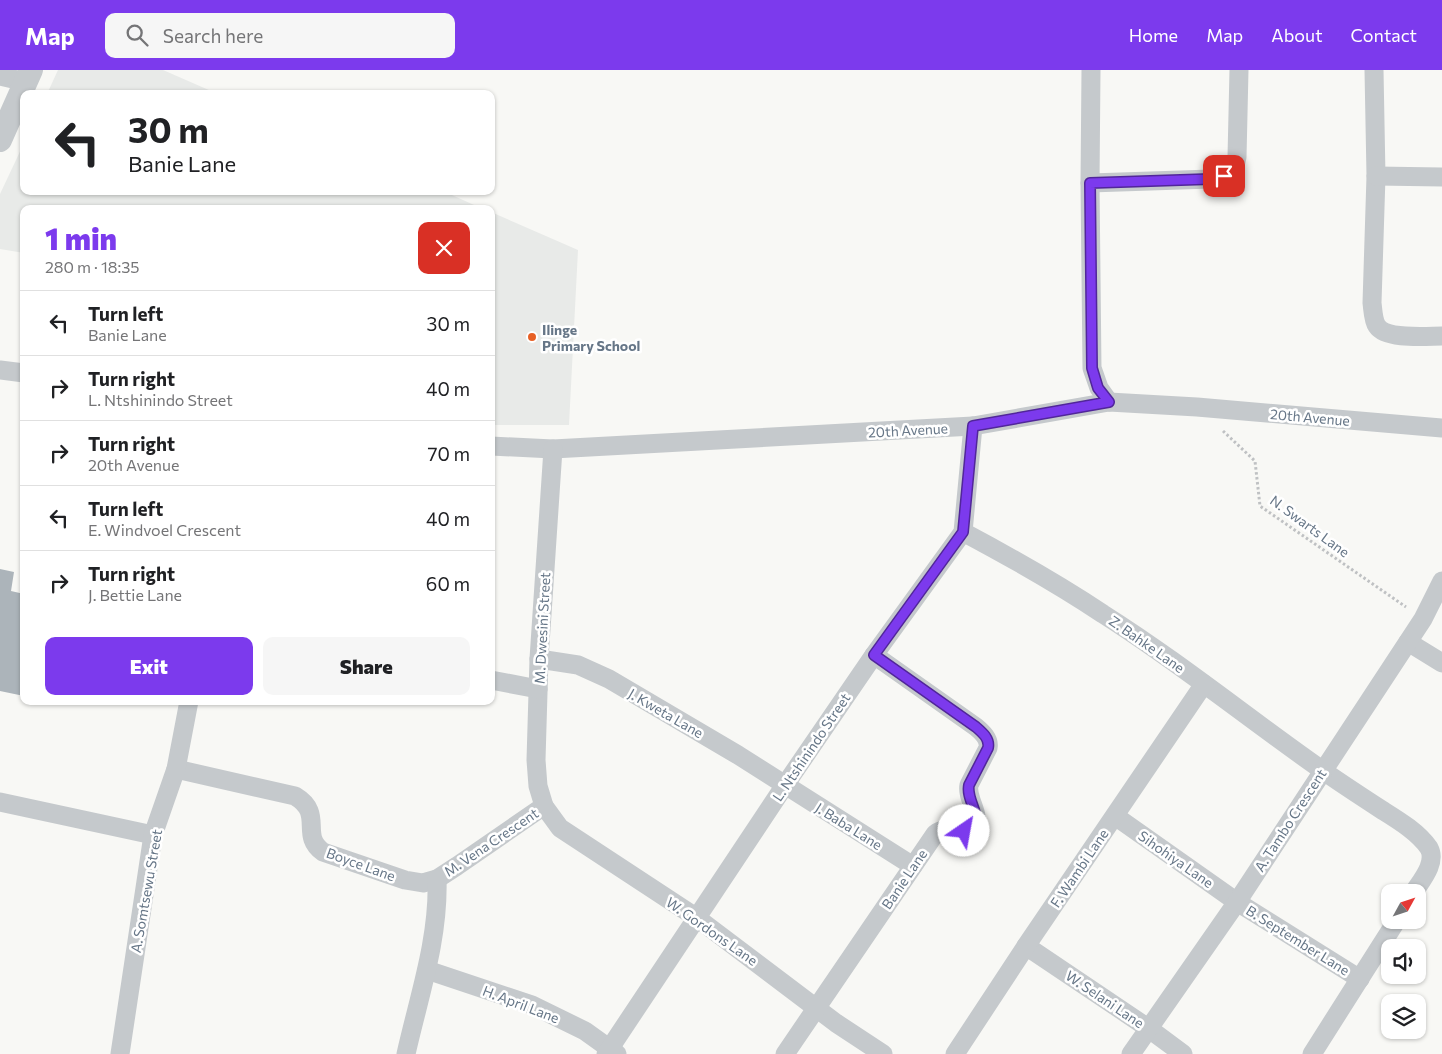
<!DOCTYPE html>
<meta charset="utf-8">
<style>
:root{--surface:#fff;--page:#f6f6f6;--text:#202124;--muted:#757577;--line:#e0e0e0;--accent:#7c3aed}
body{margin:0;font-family:Commissioner,sans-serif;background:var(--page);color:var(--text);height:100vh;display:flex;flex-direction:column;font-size:19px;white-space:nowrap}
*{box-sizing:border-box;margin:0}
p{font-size:16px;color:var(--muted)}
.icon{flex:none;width:28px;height:28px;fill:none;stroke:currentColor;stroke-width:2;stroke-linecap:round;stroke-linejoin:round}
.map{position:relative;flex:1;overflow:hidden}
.side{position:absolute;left:20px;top:135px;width:475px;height:500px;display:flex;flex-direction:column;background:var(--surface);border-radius:10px;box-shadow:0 1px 4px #0004}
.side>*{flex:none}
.top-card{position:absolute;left:20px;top:20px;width:475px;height:105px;border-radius:10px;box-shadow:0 1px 4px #0004;background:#fff;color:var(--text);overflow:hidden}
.needle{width:32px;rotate:50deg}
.tools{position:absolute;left:1381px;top:814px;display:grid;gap:10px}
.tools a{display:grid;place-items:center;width:45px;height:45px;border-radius:10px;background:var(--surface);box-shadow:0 1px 4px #0004;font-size:25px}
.pin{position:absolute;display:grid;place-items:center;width:42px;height:42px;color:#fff;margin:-21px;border-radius:10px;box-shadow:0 2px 8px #0006}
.me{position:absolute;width:55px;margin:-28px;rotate:33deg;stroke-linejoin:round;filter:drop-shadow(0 0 4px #0008)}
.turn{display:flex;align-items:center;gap:18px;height:105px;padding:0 25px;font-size:22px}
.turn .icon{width:65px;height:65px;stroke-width:2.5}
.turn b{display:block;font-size:35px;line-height:42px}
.round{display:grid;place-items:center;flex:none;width:52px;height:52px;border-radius:10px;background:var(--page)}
.overview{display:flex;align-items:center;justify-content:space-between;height:85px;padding:0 25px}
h1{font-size:30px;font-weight:800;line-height:38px;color:var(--accent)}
.button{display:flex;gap:10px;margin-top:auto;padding:10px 25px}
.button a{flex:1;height:58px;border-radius:10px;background:var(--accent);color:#fff;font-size:20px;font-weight:800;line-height:58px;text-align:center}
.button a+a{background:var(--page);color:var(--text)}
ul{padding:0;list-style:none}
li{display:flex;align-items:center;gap:15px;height:65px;padding:0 25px;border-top:1px solid var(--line)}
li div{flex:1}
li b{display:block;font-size:19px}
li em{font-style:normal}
header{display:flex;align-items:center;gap:30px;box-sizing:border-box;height:70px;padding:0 25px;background:var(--accent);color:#fff}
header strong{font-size:24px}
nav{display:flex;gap:28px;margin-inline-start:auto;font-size:18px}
.search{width:350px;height:45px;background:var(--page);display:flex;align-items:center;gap:12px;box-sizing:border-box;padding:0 18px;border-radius:10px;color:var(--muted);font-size:19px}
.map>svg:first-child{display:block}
.built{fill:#e8eae8}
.building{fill:#acb4ba}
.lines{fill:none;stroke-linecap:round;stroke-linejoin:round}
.path{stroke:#bfc1c3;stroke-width:3;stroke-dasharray:2.5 2.5;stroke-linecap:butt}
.minor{stroke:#c5c9cc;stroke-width:19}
.tertiary{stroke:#c5c9cc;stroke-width:24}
.route-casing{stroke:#51269a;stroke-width:12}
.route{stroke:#7c3aed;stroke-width:9}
.poi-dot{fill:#e76025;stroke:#fff;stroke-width:2}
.labels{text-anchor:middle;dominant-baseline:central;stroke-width:5;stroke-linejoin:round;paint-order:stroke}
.poi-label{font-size:14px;font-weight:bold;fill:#667687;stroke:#fff;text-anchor:start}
.street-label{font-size:14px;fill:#667687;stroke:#fff}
</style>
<header>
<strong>Map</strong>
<div class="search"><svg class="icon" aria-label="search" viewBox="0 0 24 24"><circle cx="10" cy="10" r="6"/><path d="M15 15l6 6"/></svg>Search here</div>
<nav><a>Home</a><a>Map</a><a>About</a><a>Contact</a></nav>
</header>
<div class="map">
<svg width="1442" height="984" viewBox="0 0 1442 984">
<rect width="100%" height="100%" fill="#f8f8f5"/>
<g class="built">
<polygon points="58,0 163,0 218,24 47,24"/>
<polygon points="24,73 24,121 443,121 483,139 24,139 24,183 0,179 0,124"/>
<polygon points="491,142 578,180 569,355 491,355"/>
</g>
<polygon class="building" points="0,499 14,502 11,521 24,524 24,626 0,621"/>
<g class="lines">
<polyline class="path" points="1223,361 1255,391 1260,436 1406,537"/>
<g class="minor">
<polyline points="1091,0 1090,113 1092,298 1099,318 1109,332"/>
<path d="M1374,0l2,106 -4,127c1,7 1,17 5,23 9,14 50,10 65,10"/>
<polyline points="0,6 26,12"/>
<polyline points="1376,106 1442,107"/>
<path d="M1090,113l121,-4c16,-3 23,-3 26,-22l2,-87"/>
<polyline points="0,300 24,303"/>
<polyline points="491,376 553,379 973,356 1109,332 1197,337 1442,358"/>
<polyline points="553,379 539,589 536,690 538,716 544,736 560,758 697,848 836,953 883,984"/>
<path d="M963,462c47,25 95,52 140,82 76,48 146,105 219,156 20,14 40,27 60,40 16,10 36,22 47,38 8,15 -8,33 -15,44"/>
<polyline points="1408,572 1442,593"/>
<polyline points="539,589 578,595 609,609 738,685 913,796"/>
<polyline points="491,610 538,619"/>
<path d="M176,699l119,27c30,18 4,39 28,56l82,28 18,3 14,-4 20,-13 87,-60"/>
<polyline points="0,732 153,765"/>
<polyline points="1115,746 1237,832 1360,909"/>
<polyline points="1026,876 1148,958 1183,984"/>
<polyline points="427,900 532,935 585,961 617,984"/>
<polyline points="120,984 153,765 176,699 189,631"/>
<path d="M406,984c13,-58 33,-115 31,-175"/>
<polyline points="606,984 785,715 874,585 963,462 973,356"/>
<path d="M785,984l150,-220c12,-10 29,2 38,-7 10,-10 -7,-28 -4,-42l19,-37c2,-9 -6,-16 -12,-21l-102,-72"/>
<polyline points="955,984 1026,876 1204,614"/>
<polyline points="1131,984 1237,832 1423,549 1442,511"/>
<polyline points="1312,984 1397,850"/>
</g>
<polyline class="tertiary" points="0,70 31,0"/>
</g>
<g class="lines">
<defs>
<path id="route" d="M964,761c26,-7 1,-29 5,-46l19,-37c2,-9 -5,-15 -12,-21l-102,-72 89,-123 10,-106 136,-24 -11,-14 -6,-20 -2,-185 121,-4 13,-3"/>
</defs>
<use href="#route" class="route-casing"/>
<use href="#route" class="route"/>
</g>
<circle class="poi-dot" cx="532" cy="267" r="5"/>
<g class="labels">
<g class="poi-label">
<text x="542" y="259">Ilinge<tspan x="542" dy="16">Primary School</tspan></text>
</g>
<g class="street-label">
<text transform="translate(1310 347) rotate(5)">20th Avenue</text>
<text transform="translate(908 360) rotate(-3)">20th Avenue</text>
<text transform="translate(1310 456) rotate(36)">N. Swarts Lane</text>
<text transform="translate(542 558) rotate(-87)">M. Dwesini Street</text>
<text transform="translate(1147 574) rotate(35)">Z. Bahke Lane</text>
<text transform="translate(666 643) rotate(30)">J. Kweta Lane</text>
<text transform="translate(811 677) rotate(-56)">L. Ntshinindo Street</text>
<text transform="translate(1290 750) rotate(-57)">A. Tambo Crescent</text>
<text transform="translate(849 756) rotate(32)">J. Baba Lane</text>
<text transform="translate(491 772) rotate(-34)">M. Vena Crescent</text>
<text transform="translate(1176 789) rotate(35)">Sihohiya Lane</text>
<text transform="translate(361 794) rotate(20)">Boyce Lane</text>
<text transform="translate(1079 798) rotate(-56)">F. Wambi Lane</text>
<text transform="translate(904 809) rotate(-56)">Banie Lane</text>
<text transform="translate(146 821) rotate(-80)">A. Somtsewu Street</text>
<text transform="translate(712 861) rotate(35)">W. Gordons Lane</text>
<text transform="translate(1298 870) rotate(32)">B. September Lane</text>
<text transform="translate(1105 929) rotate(34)">W. Selani Lane</text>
<text transform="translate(521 934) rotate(21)">H. April Lane</text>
</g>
</g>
</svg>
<div class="tools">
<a><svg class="needle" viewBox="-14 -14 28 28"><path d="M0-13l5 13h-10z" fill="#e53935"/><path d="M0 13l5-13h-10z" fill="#757577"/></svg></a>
<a><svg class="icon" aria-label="sound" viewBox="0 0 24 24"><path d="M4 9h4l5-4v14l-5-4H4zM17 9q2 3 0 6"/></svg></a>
<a><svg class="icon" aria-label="layers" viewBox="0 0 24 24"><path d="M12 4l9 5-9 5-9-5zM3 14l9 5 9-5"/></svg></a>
</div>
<div class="pin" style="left:1224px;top:106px;background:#d93025"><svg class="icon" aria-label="arrive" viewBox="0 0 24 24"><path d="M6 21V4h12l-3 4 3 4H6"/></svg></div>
<svg class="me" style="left:964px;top:761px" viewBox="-20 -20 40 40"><circle r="19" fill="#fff"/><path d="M0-13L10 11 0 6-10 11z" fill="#7c3aed"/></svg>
<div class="top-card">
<div class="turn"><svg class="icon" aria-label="left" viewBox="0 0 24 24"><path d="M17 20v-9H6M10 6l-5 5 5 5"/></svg><div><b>30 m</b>Banie Lane</div></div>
</div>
<section class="side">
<div class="overview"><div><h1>1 min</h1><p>280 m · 18:35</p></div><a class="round" style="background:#d93025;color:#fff"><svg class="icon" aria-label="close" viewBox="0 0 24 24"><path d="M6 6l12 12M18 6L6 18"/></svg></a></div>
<ul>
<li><svg class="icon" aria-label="left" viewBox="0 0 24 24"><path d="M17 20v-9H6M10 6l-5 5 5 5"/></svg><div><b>Turn left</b><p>Banie Lane</p></div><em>30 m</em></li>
<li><svg class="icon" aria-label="right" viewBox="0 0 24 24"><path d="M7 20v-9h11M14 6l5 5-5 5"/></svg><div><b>Turn right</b><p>L. Ntshinindo Street</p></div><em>40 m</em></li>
<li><svg class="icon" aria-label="right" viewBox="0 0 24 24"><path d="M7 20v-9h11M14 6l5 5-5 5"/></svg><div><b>Turn right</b><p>20th Avenue</p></div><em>70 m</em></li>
<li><svg class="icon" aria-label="left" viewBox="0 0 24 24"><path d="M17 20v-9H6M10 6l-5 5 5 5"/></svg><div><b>Turn left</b><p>E. Windvoel Crescent</p></div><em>40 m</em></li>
<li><svg class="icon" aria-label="right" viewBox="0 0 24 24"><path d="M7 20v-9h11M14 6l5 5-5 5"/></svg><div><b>Turn right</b><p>J. Bettie Lane</p></div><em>60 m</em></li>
</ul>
<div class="button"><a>Exit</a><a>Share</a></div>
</section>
</div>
